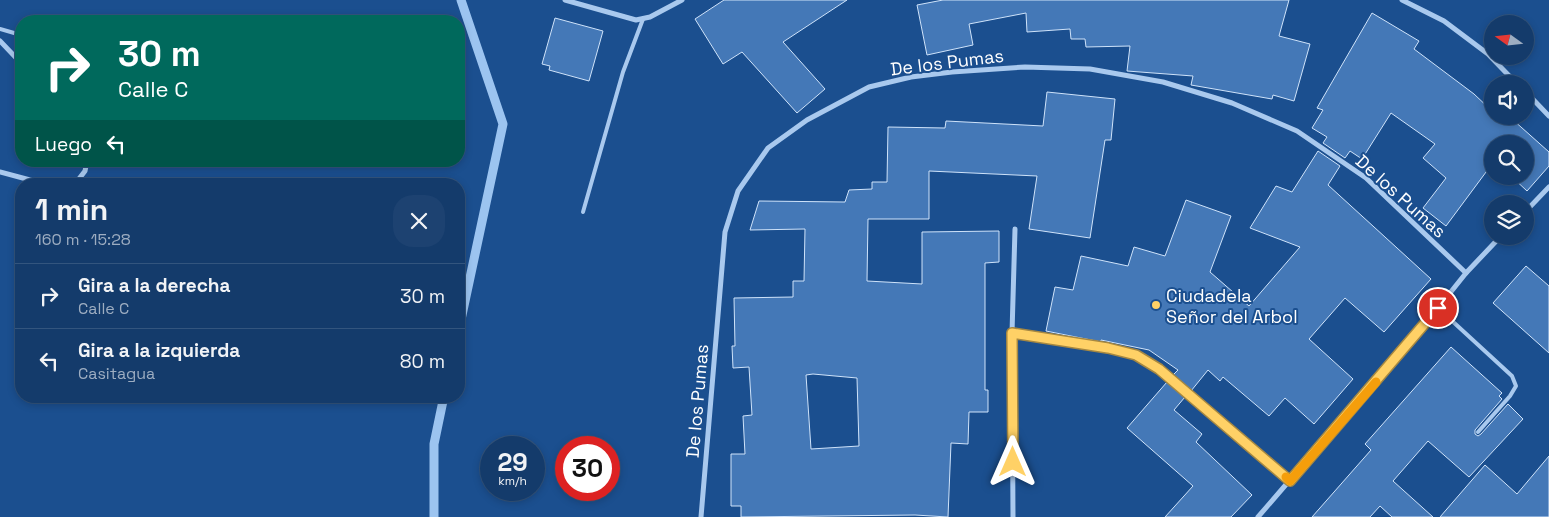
<!DOCTYPE html>
<html lang="es">
<meta charset="utf-8">
<style>
:root{--surface:#143b6b;--page:#1d4271;--text:#f1f3f6;--muted:#9dadc1;--line:#33557e}
body{margin:0;font-family:"Space Grotesk",sans-serif;background:var(--page);color:var(--text);height:100vh;display:flex;flex-direction:column;font-size:19px;white-space:nowrap}
*{box-sizing:border-box;margin:0}
p{font-size:16px;color:var(--muted)}
.icon{flex:none;width:28px;height:28px;fill:none;stroke:currentColor;stroke-width:2;stroke-linecap:round;stroke-linejoin:round}
.map{position:relative;flex:1;overflow:hidden}
.details{position:absolute;left:15px;top:178px;width:450px;height:225px;display:flex;flex-direction:column;background:var(--surface);border-radius:20px;box-shadow:0 2px 8px #0003,0 0 0 1px var(--line)}
.details>*{flex:none}
.top-card{position:absolute;left:15px;top:15px;width:450px;height:152px;border-radius:20px;box-shadow:0 2px 8px #0003,0 0 0 1px var(--line);background:#00695c;color:#fff;overflow:hidden}
.needle{width:32px;rotate:285deg}
.tools{position:absolute;left:1484px;top:15px;display:grid;gap:10px}
.tools a{display:grid;place-items:center;width:50px;height:50px;border-radius:50%;background:var(--surface);box-shadow:0 2px 8px #0003,0 0 0 1px var(--line);font-size:25px}
.speed{position:absolute;left:480px;top:436px;display:flex;gap:10px;font-size:25px;font-weight:700;text-align:center}
.speed>*{display:grid;place-content:center;width:65px;height:65px;border-radius:50%;background:var(--surface);box-shadow:0 2px 8px #0003,0 0 0 1px var(--line);line-height:1}
.speed small{font-size:12px;font-weight:400}
.speed .limit{border:8px solid #d22;background:#fff;color:#111}
.pin{position:absolute;display:grid;place-items:center;width:42px;height:42px;color:#fff;margin:-21px;border:2px solid #fff;border-radius:50%;box-shadow:0 1px 5px #0007}
.me{position:absolute;width:55px;margin:-28px;rotate:0deg;stroke-linejoin:round;filter:drop-shadow(0 0 4px #0008)}
.turn{display:flex;align-items:center;gap:18px;height:105px;padding:0 20px;font-size:22px}
.turn .icon{width:65px;height:65px;stroke-width:2.5}
.turn b{display:block;font-size:35px;line-height:42px}
.then{display:flex;align-items:center;height:48px;padding:0 20px;background:#0003;gap:10px;font-size:19px}
.round{display:grid;place-items:center;flex:none;width:52px;height:52px;border-radius:20px;background:var(--page)}
.head{display:flex;align-items:center;justify-content:space-between;height:85px;padding:0 20px}
h1{font-size:30px;font-weight:700;line-height:38px}
ul{padding:0;list-style:none}
li{display:flex;align-items:center;gap:15px;height:65px;padding:0 20px;border-top:1px solid var(--line)}
li div{flex:1}
li b{display:block;font-size:19px}
li em{font-style:normal}
.map>svg:first-child{display:block}
.lines{fill:none;stroke-linecap:round;stroke-linejoin:round}
.stream{stroke:#9cc4f0;stroke-width:9}
.building{fill:#4478b7;stroke:#cfe3fa;fill-rule:evenodd}
.service{stroke:#a9c9ee;stroke-width:4}
.minor{stroke:#a9c9ee;stroke-width:5}
.route-casing{stroke:#a68842;stroke-width:12}
.route{stroke:#ffd166;stroke-width:9}
.slow{stroke:#f59e0b;stroke-width:9}
.poi-dot{fill:#ffd166;stroke:#1b4f8f;stroke-width:2}
.labels{text-anchor:middle;dominant-baseline:central;stroke-width:4;stroke-linejoin:round;paint-order:stroke}
.street-label{font-size:18px;fill:#fff;stroke:#1b4f8f}
.poi-label{font-size:18px;fill:#fff;stroke:#1b4f8f;text-anchor:start}
</style>
<div class="map">
<svg width="1549" height="517" viewBox="0 0 1549 517">
<rect width="100%" height="100%" fill="#1b4f8f"/>
<g class="lines">
<g class="stream">
<polyline points="459,329 503,124 461,0"/>
<polyline points="434,517 434,444 444,396"/>
</g>
</g>
<g class="building">
<polygon points="724,0 847,0 783,42 825,89 797,113 742,52 723,64 695,19"/>
<polygon points="943,0 1289,0 1279,36 1310,44 1294,101 1273,95 1272,99 1191,85 1193,76 1127,71 1130,46 1086,47 1085,39 1071,39 1070,29 1027,32 1026,13 969,24 973,45 927,55 917,5"/>
<polygon points="1372,13 1419,41 1414,49 1474,94 1492,111 1492,116 1498,116 1507,124 1512,119 1549,152 1549,166 1527,191 1511,176 1525,176 1525,144 1492,144 1492,164 1446,226 1423,208 1446,178 1423,158 1435,144 1391,113 1362,159 1350,151 1345,158 1323,143 1327,137 1312,128 1323,110 1317,108"/>
<polygon points="555,18 603,31 589,81 549,70 550,66 542,64"/>
<path d="M1047,92l68,7 -4,41h-6l-15,98 -61,-9 8,-53 -108,-5v48h-61l-1,62 55,3v-52l77,-1v31l-14,1v127h3v22h-19l-1,32 -17,-1 -3,74 -33,-2 -174,2v-11h-10v-52h14l-2,-38 9,-1 -3,-48 -16,1 -1,-22h3l-1,-48 59,-1v-16h11l1,-52 -55,1 9,-29 86,1 4,-12 23,-1v-7h15l1,-55 57,1 1,-7 97,5zM813,374l44,4 2,68 -48,3 -5,-74z"/>
<polygon points="1318,151 1340,166 1328,185 1431,279 1384,332 1345,298 1309,339 1353,379 1314,424 1285,398 1269,416 1223,377 1220,381 1208,370 1191,391 1173,375 1178,370 1149,350 1101,340 1101,342 1046,331 1055,287 1073,290 1081,256 1128,266 1134,247 1165,256 1186,200 1231,216 1210,272 1249,306 1300,247 1250,228 1276,186 1292,192"/>
<polygon points="1526,266 1549,286 1549,353 1493,303"/>
<polygon points="1451,347 1502,393 1499,396 1502,399 1475,430 1475,434 1478,436 1481,434 1508,404 1523,419 1469,477 1428,441 1393,481 1433,517 1392,517 1380,506 1370,517 1312,517 1371,450 1365,444"/>
<polygon points="1167,382 1185,397 1174,410 1202,434 1196,442 1252,495 1231,517 1165,517 1193,486 1127,428"/>
<polygon points="1549,456 1549,517 1440,517 1485,465 1517,494"/>
</g>
<g class="lines">
<g class="service">
<polyline points="0,29 21,35"/>
<polyline points="583,212 623,72 643,19"/>
<polyline points="1438,308 1512,376 1516,386 1510,396 1478,432"/>
</g>
<g class="minor">
<polyline points="565,0 636,20 650,17 682,0"/>
<polyline points="1402,0 1444,21 1488,54 1517,84"/>
<polyline points="0,41 21,63"/>
<polyline points="1525,91 1549,116"/>
<polyline points="0,172 45,184"/>
<polyline points="75,184 85,171 87,161"/>
<polyline points="1525,212 1549,187"/>
<polyline points="1012,333 1108,348 1136,355 1159,369 1290,481"/>
<polyline points="701,517 725,232 738,191 768,148 807,120 869,87 911,77 952,72 1025,67 1090,69 1163,82 1232,103 1297,131 1366,178 1466,273"/>
<polyline points="1013,517 1012,333 1015,229"/>
<polyline points="1258,517 1438,308 1466,273 1501,236"/>
</g>
</g>
<g class="lines">
<defs>
<polyline id="route" points="1013,462 1012,333 1108,348 1136,355 1159,369 1290,481 1438,308"/>
</defs>
<use href="#route" class="route-casing"/>
<use href="#route" class="route"/>
<polyline class="slow" points="1286,477 1290,481 1376,382"/>
</g>
<circle class="poi-dot" cx="1156" cy="305" r="5"/>
<g class="labels">
<g class="street-label">
<text transform="translate(947 62) rotate(-7)">De los Pumas</text>
<text transform="translate(1401 196) rotate(42)">De los Pumas</text>
<text transform="translate(697 401) rotate(-85)">De los Pumas</text>
</g>
<g class="poi-label">
<text x="1166" y="295">Ciudadela<tspan x="1166" dy="21">Señor del Arbol</tspan></text>
</g>
</g>
</svg>
<div class="tools">
<a><svg class="needle" viewBox="-14 -14 28 28"><path d="M0-13l5 13h-10z" fill="#e53935"/><path d="M0 13l5-13h-10z" fill="#9dadc1"/></svg></a>
<a><svg class="icon" aria-label="sound" viewBox="0 0 24 24"><path d="M4 9h4l5-4v14l-5-4H4zM17 9q2 3 0 6"/></svg></a>
<a><svg class="icon" aria-label="search" viewBox="0 0 24 24"><circle cx="10" cy="10" r="6"/><path d="M15 15l6 6"/></svg></a>
<a><svg class="icon" aria-label="layers" viewBox="0 0 24 24"><path d="M12 4l9 5-9 5-9-5zM3 14l9 5 9-5"/></svg></a>
</div>
<div class="speed"><div>29<small>km/h</small></div><div class="limit">30</div></div>
<div class="pin" style="left:1438px;top:308px;background:#d93025"><svg class="icon" aria-label="arrive" viewBox="0 0 24 24"><path d="M6 21V4h12l-3 4 3 4H6"/></svg></div>
<svg class="me" style="left:1013px;top:462px" viewBox="-20 -20 40 40"><path d="M0-17L14 15 0 8-14 15z" fill="#ffd166" stroke="#fff" stroke-width="4"/></svg>
<div class="top-card">
<div class="turn"><svg class="icon" aria-label="right" viewBox="0 0 24 24"><path d="M7 20v-9h11M14 6l5 5-5 5"/></svg><div><b>30 m</b>Calle C</div></div>
<div class="then">Luego<svg class="icon" aria-label="left" viewBox="0 0 24 24"><path d="M17 20v-9H6M10 6l-5 5 5 5"/></svg></div>
</div>
<section class="details">
<div class="head"><div><h1>1 min</h1><p>160 m · 15:28</p></div><a class="round"><svg class="icon" aria-label="close" viewBox="0 0 24 24"><path d="M6 6l12 12M18 6L6 18"/></svg></a></div>
<ul>
<li><svg class="icon" aria-label="right" viewBox="0 0 24 24"><path d="M7 20v-9h11M14 6l5 5-5 5"/></svg><div><b>Gira a la derecha</b><p>Calle C</p></div><em>30 m</em></li>
<li><svg class="icon" aria-label="left" viewBox="0 0 24 24"><path d="M17 20v-9H6M10 6l-5 5 5 5"/></svg><div><b>Gira a la izquierda</b><p>Casitagua</p></div><em>80 m</em></li>
</ul>
</section>
</div>
